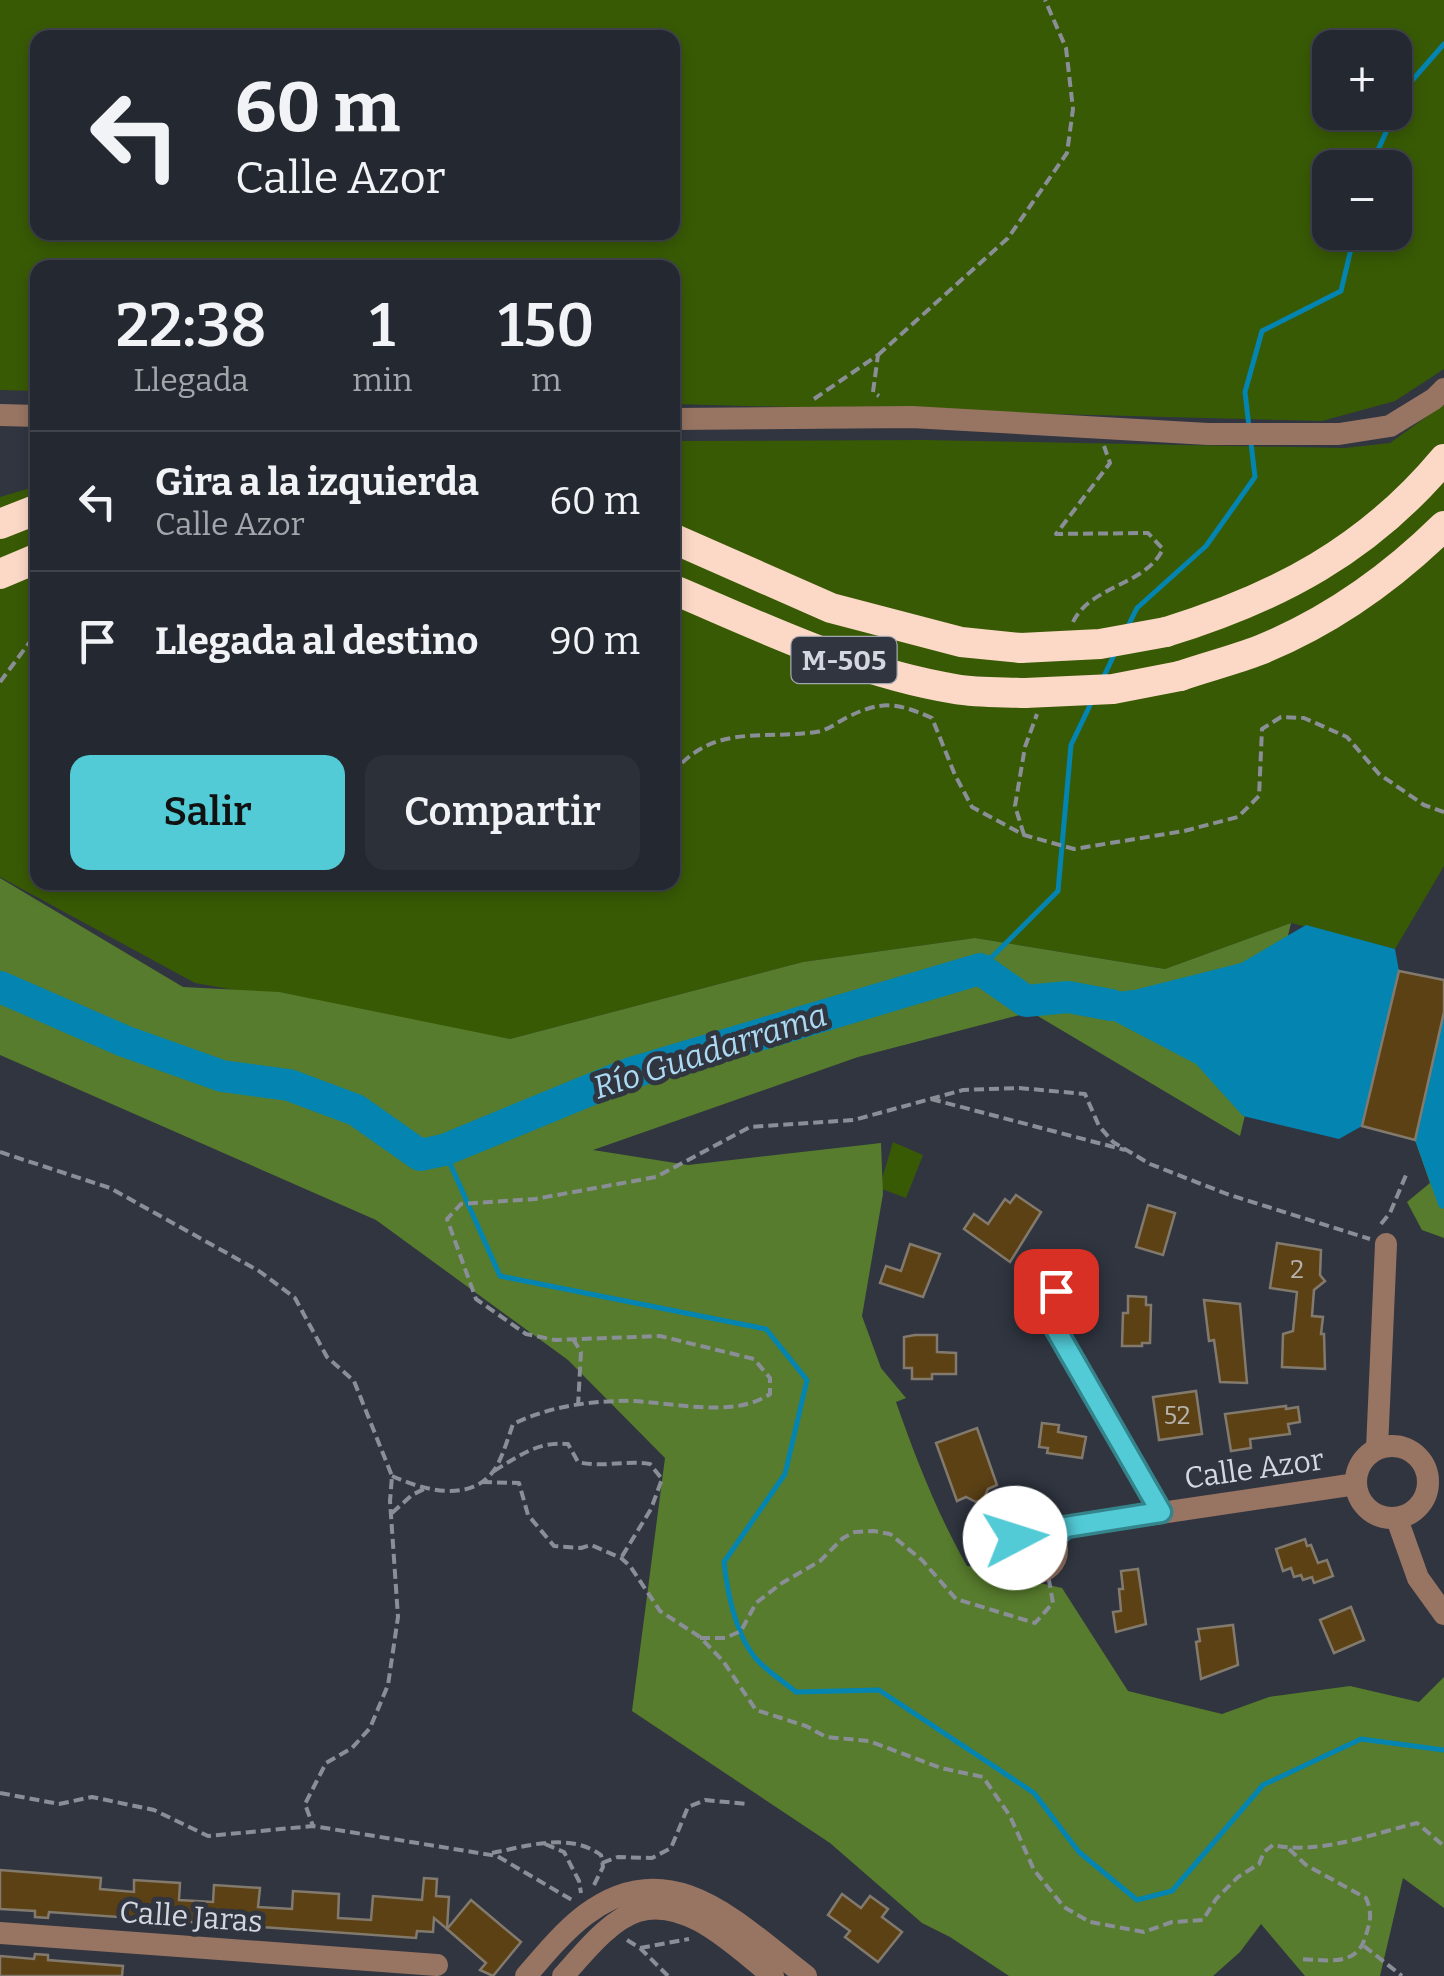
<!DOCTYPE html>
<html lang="es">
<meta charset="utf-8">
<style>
:root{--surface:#242830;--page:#2c3038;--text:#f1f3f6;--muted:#a3a6ab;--line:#41444c;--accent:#52cbd7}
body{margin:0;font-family:Bitter,serif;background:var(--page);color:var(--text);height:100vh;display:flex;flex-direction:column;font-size:38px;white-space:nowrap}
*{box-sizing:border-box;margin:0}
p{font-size:32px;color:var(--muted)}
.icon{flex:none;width:55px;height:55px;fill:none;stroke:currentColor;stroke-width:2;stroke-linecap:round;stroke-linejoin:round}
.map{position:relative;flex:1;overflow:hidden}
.side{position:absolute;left:30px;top:260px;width:650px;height:630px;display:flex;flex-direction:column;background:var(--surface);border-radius:20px;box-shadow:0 5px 15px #0003,0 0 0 2px var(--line)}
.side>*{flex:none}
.hud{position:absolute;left:30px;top:30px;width:650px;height:210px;border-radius:20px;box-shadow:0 5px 15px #0003,0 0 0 2px var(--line);background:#242830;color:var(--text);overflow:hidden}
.fabs{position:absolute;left:1312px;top:30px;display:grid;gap:20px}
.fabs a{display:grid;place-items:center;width:100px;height:100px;border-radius:20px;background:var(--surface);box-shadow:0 5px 15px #0003,0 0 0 2px var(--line);font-size:50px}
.pin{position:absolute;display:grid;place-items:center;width:85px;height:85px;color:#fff;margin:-42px;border-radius:20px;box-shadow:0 5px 15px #0006}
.me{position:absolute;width:110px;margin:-55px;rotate:85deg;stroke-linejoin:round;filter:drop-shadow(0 0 8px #0008)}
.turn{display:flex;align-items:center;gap:35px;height:210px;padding:0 40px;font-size:45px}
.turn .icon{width:130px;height:130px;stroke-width:2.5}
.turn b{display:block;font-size:70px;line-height:85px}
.eta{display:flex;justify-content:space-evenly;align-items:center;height:170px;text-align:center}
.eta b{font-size:60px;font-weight:600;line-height:70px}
.action{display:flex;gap:20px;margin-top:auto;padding:20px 40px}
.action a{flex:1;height:115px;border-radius:20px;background:var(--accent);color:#111;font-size:40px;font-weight:600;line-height:115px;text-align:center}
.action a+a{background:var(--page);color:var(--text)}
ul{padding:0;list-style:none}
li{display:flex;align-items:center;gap:30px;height:140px;padding:0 40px;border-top:2px solid var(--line)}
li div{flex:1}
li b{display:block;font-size:38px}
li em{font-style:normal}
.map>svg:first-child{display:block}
.green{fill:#385a05;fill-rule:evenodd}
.forest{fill:#577c2d}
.water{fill:#0484b0}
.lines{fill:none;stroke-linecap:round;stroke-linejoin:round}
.stream{stroke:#0484b0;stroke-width:5}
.river{stroke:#0484b0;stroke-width:32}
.building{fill:#5c4115;stroke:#837a6e;stroke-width:2.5}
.path{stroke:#8a8e97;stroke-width:4;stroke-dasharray:10 5;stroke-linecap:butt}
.minor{stroke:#987463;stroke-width:22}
.highway{stroke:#fcd8c7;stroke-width:30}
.highway-bridge{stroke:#fcd8c7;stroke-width:30}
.route-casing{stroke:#35848c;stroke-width:25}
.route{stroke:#52cbd7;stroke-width:18}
.labels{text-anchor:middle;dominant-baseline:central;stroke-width:10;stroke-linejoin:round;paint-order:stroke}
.number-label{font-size:25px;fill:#b6b2ac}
.shield{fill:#303540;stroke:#a3a6af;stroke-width:2.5}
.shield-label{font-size:28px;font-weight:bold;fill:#d4d7df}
.street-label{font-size:30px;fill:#d4d7df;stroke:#303540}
.water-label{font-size:32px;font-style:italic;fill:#acdaf2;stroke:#303540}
</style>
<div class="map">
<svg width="1444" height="1976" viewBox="0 0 1444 1976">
<rect width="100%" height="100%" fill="#303540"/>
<g class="green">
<path d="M0,0h1444v369l-49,32 -73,20 -649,-17 -1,-136h-634l-1,123 -37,-1zM38,38h634v194h-634zM1330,48h65v64h-65zM1330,168h65v64h-65z"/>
<polygon points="1444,404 1444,866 1395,949 1291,923 1165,969 975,938 803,962 510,1039 195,983 0,877 0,497 37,486 38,882 672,882 673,441 923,440 1344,448 1390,443"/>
<polygon points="893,1142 923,1155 906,1198 882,1189 882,1179"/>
</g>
<g class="forest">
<path d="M0,878l183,109 96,5 231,47 293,-77 172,-24 190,31 126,-46 -51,213 -209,-124 -173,45 -265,93 95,15 193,-22 2,51 -21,122 19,52 25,30 -10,4c20,57 41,111 71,164l45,5 10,8 40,9 66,103 94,23 47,-17 81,-11 69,16 25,-25v231l-41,-30 -23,98h-75l-44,-52 -21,28 -27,24h-204l-59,-39 -28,-14 -92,-80 -198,-132 33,-253 -97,-98 -192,-140 -376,-165z"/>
<polygon points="1444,1008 1444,1238 1422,1230 1407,1202 1430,1183 1415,1140"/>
</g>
<g class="water">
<polygon points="1306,925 1395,949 1399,971 1362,1126 1339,1139 1243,1116 1196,1064 1068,997 1134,990 1241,963"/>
<polygon points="1444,1012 1444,1209 1439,1207 1415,1140"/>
</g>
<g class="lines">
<g class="stream">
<polyline points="1395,112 1409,84 1444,44"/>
<polyline points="1370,168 1395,112"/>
<polyline points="1249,427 1245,392 1262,331 1341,291 1355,232"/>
<polyline points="1127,628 1137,608 1206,546 1255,477 1251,443"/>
<polyline points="1103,678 1116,651"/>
<polyline points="980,969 1058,891 1071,745 1092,701"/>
<path d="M444,1150l56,126 266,53 41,51 -22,94 -61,88c3,29 11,69 29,93 10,14 30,26 43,37l83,-2 155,103 45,59 58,48 35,-9 91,-106 98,-46 83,11"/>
</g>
<polyline class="river" points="0,987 124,1041 222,1076 289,1085 356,1110 420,1155 444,1150 631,1073 980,969 1026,1001 1068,997 1111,1005"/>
</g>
<g class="building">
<polygon points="1399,971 1444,980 1444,1012 1415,1140 1362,1126"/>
<polygon points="1016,1195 1041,1212 1010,1262 964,1229 974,1214 988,1224 1005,1199 1010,1203"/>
<polygon points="1148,1205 1175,1213 1163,1255 1136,1247"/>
<polygon points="1277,1243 1321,1250 1320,1275 1325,1281 1314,1290 1312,1316 1323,1317 1321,1334 1324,1334 1325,1369 1282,1367 1283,1334 1293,1331 1297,1292 1270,1288"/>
<polygon points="910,1244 940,1254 923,1297 880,1283 886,1266 901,1271"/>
<polygon points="1128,1296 1146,1297 1146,1305 1151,1305 1150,1343 1142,1343 1142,1346 1122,1346 1123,1313 1128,1313"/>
<polygon points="1204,1300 1240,1304 1247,1383 1220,1382 1214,1340 1209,1341"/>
<polygon points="915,1335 937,1335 937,1352 956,1353 956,1374 932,1374 932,1379 912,1379 912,1368 904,1368 904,1337"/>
<polygon points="1196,1391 1202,1434 1159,1440 1153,1397"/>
<polygon points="1286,1406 1286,1409 1298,1407 1300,1422 1288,1424 1290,1434 1250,1439 1251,1448 1231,1451 1225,1414"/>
<polygon points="1042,1423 1059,1425 1058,1432 1086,1437 1082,1458 1047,1453 1048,1448 1039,1447"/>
<polygon points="977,1428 997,1485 988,1489 984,1499 976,1502 966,1497 957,1501 936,1443"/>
<polygon points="1305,1539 1307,1546 1311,1545 1318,1563 1327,1560 1333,1576 1314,1583 1312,1577 1303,1580 1301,1575 1294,1577 1291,1568 1283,1571 1276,1549"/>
<polygon points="1138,1569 1146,1624 1116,1632 1113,1612 1121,1611 1119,1589 1123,1589 1121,1571"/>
<polygon points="1351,1607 1364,1640 1334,1653 1320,1620"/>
<polygon points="1233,1625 1238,1665 1201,1679 1196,1642 1200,1641 1198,1629"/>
<polygon points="0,1870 101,1878 100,1889 134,1892 134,1880 180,1883 179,1900 213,1902 214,1885 260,1888 258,1907 292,1909 293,1891 339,1894 338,1918 371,1920 373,1896 422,1900 424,1878 437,1879 436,1896 449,1897 447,1929 434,1918 433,1932 417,1931 416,1938 49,1912 48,1918 35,1917 35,1911 0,1909"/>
<polygon points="842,1894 861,1908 870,1896 888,1909 882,1917 902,1932 878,1962 845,1937 850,1931 828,1915"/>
<polygon points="471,1900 521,1942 493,1976 480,1970 486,1963 447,1929"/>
<polygon points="35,1954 48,1955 48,1960 123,1966 122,1976 0,1976 0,1956 34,1959"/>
</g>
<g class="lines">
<g class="path">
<polyline points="878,355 1008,238 1067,153 1073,109 1066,48 1045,0"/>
<polyline points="814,399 878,355 873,392 879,396"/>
<path d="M1073,622c18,-37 72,-36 90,-73l-15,-16 -92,1 54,-71 -6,-17"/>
<polyline points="0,682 38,631"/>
<path d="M672,774c41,-51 88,-34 144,-42 10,-1 19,-8 28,-13 36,-19 52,-17 88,-1l23,57 17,32 52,28 50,14 110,-18 54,-14 21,-21 3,-67 19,-12 23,1 43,19 32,37 45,31 20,7"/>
<polyline points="1024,835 1015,806 1025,747 1037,714"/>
<polyline points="931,1099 1125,1150"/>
<polyline points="0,1152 110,1188 259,1271 295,1298 327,1357 354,1381 392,1476 390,1501 398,1617 388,1685 370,1728 352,1748 326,1763 305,1804 313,1826"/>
<polyline points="1381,1224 1390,1213 1406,1175"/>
<polyline points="573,1339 581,1352 578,1406"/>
<path d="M494,1471c25,-15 44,-30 74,-27l10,18c23,6 48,-2 72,2l12,15 -11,30 -30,49"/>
<path d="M392,1476c31,14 79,28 103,-7 8,-13 13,-31 18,-45 33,-16 69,-22 105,-23 47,-2 112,20 152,-7v-16l-16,-19 -94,-23 -105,4 -29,-6 -50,-35 -29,-80 14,-15 74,-5 121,-22 94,-50 104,-7 109,-30 56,-2 66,6 14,32 14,16 37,22 77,30 143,45"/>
<path d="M482,1482l37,1 9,32 26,31 27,2 10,-3 30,13 9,8 30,45 40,26 23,24 33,49 50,16 20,11 43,4 72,27 42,9 27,39 24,54 30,37 26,15 54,10 28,-10 31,-2 13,-21 22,-22 21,-13 5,-12 9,-7c46,10 99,-11 144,-22l27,23"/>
<polyline points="392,1513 412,1495 424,1489"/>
<polyline points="700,1638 725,1638 741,1631 756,1603 782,1583 820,1561 843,1538 855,1532 874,1531 890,1534 922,1560 956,1599 1035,1623 1053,1603 1047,1569"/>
<polyline points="0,1793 59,1804 92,1797 154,1810 208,1836 313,1826 497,1856 572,1900"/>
<polyline points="545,1844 564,1852 579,1881 581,1893"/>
<path d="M1289,1849l17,16 60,33c7,16 4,24 -1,40 -9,29 -39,22 -65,21"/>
<path d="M492,1853c36,-7 77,-21 109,2l2,12 -9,18"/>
<polyline points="602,1863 618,1857 652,1858 671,1848 688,1807 705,1800 747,1804"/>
<polyline points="627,1940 640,1948 668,1976"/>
<polyline points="1364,1946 1402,1976"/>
<polyline points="640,1948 689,1939"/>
</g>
<g class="minor">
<polyline points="0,415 38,416"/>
<polyline points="672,419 912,417 1208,434 1339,434 1390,426 1434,399 1444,389"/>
<polyline points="1056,1291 1053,1325 1161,1512"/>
<circle cx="1392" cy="1482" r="36"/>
<polyline points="1377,1449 1386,1244"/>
<polyline points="1397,1519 1418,1578 1444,1614"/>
<circle cx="1034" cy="1550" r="23"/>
<polyline points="1053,1537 1067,1527 1356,1484"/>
<polyline points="0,1933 437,1965"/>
<path d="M526,1976c18,-21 37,-44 59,-61 86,-65 153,9 221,61"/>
<path d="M563,1976c20,-22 46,-56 75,-65 50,-15 100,38 135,65"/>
</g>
<g class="highway">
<polyline points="0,524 38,509"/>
<polyline points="672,538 831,608 961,642 1021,648"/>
<polyline points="0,574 38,558"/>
<path d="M672,589c92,39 184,84 283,100 23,4 47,3 70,4"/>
<path d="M1166,632c111,-34 202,-82 278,-173"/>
<path d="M1180,676c26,-9 54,-16 80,-26 69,-28 131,-72 184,-124"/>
</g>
<g class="highway-bridge">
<polyline points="1021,648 1100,644 1166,632"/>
<polyline points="1025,693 1113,689 1180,676"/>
</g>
</g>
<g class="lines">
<defs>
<path id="route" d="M1015,1538c12,-13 26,-13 38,-1l13,-10 95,-15 -107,-186 2,-35"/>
</defs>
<use href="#route" class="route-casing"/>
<use href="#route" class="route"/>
</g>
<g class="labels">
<g class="number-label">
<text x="1297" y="1270">2</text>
<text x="1177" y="1416">52</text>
</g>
<rect class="shield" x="791.5" y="637" width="105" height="46" rx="8"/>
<g class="shield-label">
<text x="844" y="660">M-505</text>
</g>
<g class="street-label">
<text transform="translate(1254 1469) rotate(-8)">Calle Azor</text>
<text transform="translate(191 1917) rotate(4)">Calle Jaras</text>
</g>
<g class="water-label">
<text transform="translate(710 1051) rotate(-18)">Río Guadarrama</text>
</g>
</g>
</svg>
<div class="fabs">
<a>+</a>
<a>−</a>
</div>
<div class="pin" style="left:1056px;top:1291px;background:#d93025"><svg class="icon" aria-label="arrive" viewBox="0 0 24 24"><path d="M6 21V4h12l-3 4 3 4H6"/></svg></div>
<svg class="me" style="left:1015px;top:1538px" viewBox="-20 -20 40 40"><circle r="19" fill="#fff"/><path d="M0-13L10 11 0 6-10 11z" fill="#52cbd7"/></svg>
<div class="hud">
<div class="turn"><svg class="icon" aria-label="left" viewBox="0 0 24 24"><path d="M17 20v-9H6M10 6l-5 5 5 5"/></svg><div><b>60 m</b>Calle Azor</div></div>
</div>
<section class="side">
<div class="eta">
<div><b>22:38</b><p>Llegada</p></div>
<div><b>1</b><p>min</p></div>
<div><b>150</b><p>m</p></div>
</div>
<ul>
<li><svg class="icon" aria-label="left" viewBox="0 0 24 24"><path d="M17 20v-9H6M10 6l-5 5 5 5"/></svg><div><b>Gira a la izquierda</b><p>Calle Azor</p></div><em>60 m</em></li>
<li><svg class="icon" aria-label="arrive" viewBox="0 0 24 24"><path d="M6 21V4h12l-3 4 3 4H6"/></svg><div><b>Llegada al destino</b></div><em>90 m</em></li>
</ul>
<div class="action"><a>Salir</a><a>Compartir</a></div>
</section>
</div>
